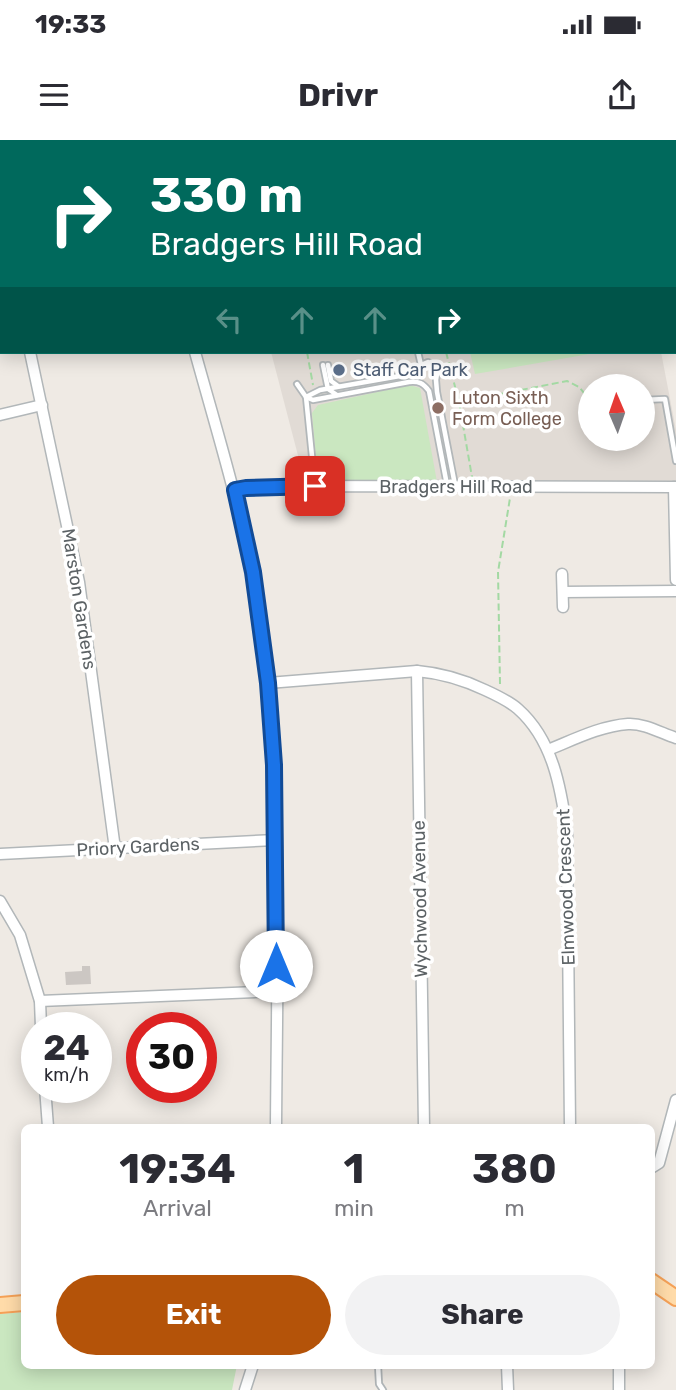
<!DOCTYPE html>
<style>
:root{--surface:#fff;--page:#f2f2f3;--text:#2b2b33;--muted:#7c7c81;--accent:#b45309}
body{margin:0;font-family:Rubik,sans-serif;background:var(--page);color:var(--text);height:100vh;display:flex;flex-direction:column;font-size:26px;white-space:nowrap}
*{box-sizing:border-box;margin:0}
p{font-size:23px;color:var(--muted)}
.icon{flex:none;width:38px;height:38px;fill:none;stroke:currentColor;stroke-width:2;stroke-linecap:round;stroke-linejoin:round}
.map{position:relative;flex:1;overflow:hidden}
.side{position:absolute;left:21px;top:984px;width:634px;height:245px;display:flex;flex-direction:column;background:var(--surface);border-radius:10px;box-shadow:0 4px 18px #0003}
.side>*{flex:none}
.top-card{position:absolute;left:0px;top:0px;width:677px;height:214px;box-shadow:0 4px 18px #0003;background:#00695c;color:#fff;overflow:hidden}
.needle{width:46px;rotate:358deg}
.fabs{position:absolute;left:578px;top:234px;display:grid;gap:14px}
.fabs a{display:grid;place-items:center;width:77px;height:77px;border-radius:50%;background:var(--surface);box-shadow:0 4px 18px #0003;font-size:35px}
.speed{position:absolute;left:21px;top:872px;display:flex;gap:14px;font-size:35px;font-weight:700;text-align:center}
.speed>*{display:grid;place-content:center;width:91px;height:91px;border-radius:50%;background:var(--surface);box-shadow:0 4px 18px #0003;line-height:1}
.speed small{font-size:18px;font-weight:400}
.speed .limit{border:10px solid #d22;background:#fff;color:#111}
.pin{position:absolute;display:grid;place-items:center;width:60px;height:60px;color:#fff;margin:-30px;border-radius:14px;box-shadow:0 4px 10px #0006}
.me{position:absolute;width:77px;margin:-38px;rotate:0deg;stroke-linejoin:round;filter:drop-shadow(0 0 5px #0008)}
.turn{display:flex;align-items:center;gap:24px;height:147px;padding:0 35px;font-size:32px}
.turn .icon{width:91px;height:91px;stroke-width:2.5}
.turn b{display:block;font-size:49px;line-height:60px}
.lanes{display:flex;align-items:center;height:66px;padding:0 35px;background:#0003;justify-content:center;gap:35px;direction:ltr}
.lanes .off{opacity:.35}
.eta{display:flex;justify-content:space-evenly;align-items:center;height:119px;text-align:center}
.eta b{font-size:42px;font-weight:700;line-height:49px}
.primary-button{display:flex;gap:14px;margin-top:auto;padding:14px 35px}
.primary-button a{flex:1;height:80px;border-radius:42px;background:var(--accent);color:#fff;font-size:28px;font-weight:700;line-height:80px;text-align:center}
.primary-button a+a{background:var(--page);color:var(--text)}
.status{display:flex;justify-content:space-between;align-items:center;height:49px;padding:0 35px;background:var(--surface);direction:ltr}
.status svg{height:19px;fill:currentColor}
header{display:flex;justify-content:space-between;align-items:center;height:91px;padding:0 35px;background:var(--surface);font-size:32px;font-weight:700}
.map>svg:first-child{display:block}
.education{fill:#e1dbd5;fill-rule:evenodd}
.green{fill:#cae7c0}
.building{fill:#ccc7c3}
.lines{fill:none;stroke-linecap:round;stroke-linejoin:round}
.lane-casing{stroke:#b2b7b9;stroke-width:8}
.street-casing{stroke:#b2b7b9;stroke-width:13}
.primary-casing{stroke:#f5a157;stroke-width:18}
.path{stroke:#a3d9a3;stroke-width:2;stroke-dasharray:7 3.5;stroke-linecap:butt}
.lane{stroke:#fff;stroke-width:4.5}
.street{stroke:#fff;stroke-width:10}
.primary{stroke:#ffdba9;stroke-width:14}
.route-casing{stroke:#114b97;stroke-width:18}
.route{stroke:#1a73e8;stroke-width:12}
.service-dot{fill:#5c6f8a;stroke:#fff;stroke-width:2.5}
.education-dot{fill:#8d6e63;stroke:#fff;stroke-width:2.5}
.labels{text-anchor:middle;dominant-baseline:central;stroke-width:7;stroke-linejoin:round;paint-order:stroke}
.service-label{font-size:18px;fill:#4e5e75;stroke:#fff;text-anchor:start}
.education-label{font-size:18px;fill:#785e54;stroke:#fff;text-anchor:start}
.street-label{font-size:18px;fill:#5c6265;stroke:#fff}
</style>
<div class="status"><b>19:33</b><svg viewBox="0 0 49 12"><path d="M0 12V9h3v3zM5 12V6h3v6zM10 12V3h3v9zM15 12V0h3v12zM26 1h20v11H26zM47 4h2v5h-2z"/></svg></div>
<header><svg class="icon" aria-label="menu" viewBox="0 0 24 24"><path d="M4 6h16M4 12h16M4 18h16"/></svg>Drivr<svg class="icon" aria-label="share" viewBox="0 0 24 24"><path d="M12 15V3M7 8l5-5 5 5M5 13v7h14v-7"/></svg></header>
<div class="map">
<svg width="676" height="1250" viewBox="0 0 676 1250">
<rect width="100%" height="100%" fill="#efeae4"/>
<g class="education">
<rect x="166" y="0" width="454" height="2"/>
<path d="M271,212h390l15,78v51h-358l-8,-16 -9,2zM590,247h52v52h-52z"/>
</g>
<g class="green">
<polygon points="470,212 601,212 475,234"/>
<polygon points="409,245 420,248 437,342 318,341 312,273 318,265"/>
<polygon points="24,1172 24,1225 237,1225 232,1250 0,1250 0,1174"/>
</g>
<polygon class="building" points="82,826 90,826 91,844 66,845 65,832 82,831"/>
<g class="lines">
<defs>
<g id="lane">
<polyline points="418,212 421,225"/>
<polyline points="323,225 328,249 337,255"/>
<polyline points="328,225 331,241 338,246"/>
<path d="M297,244l9,13 7,3 96,-18c10,-1 14,1 20,9l18,94"/>
<polyline points="642,260 665,259 676,321"/>
<polyline points="315,346 306,257 320,250 417,233 421,225 428,222 438,228 436,240 437,252 455,345"/>
<polyline points="378,1225 379,1244 383,1250"/>
</g>
<g id="street">
<polyline points="158,0 158,2"/>
<polyline points="0,20 2,34"/>
<polyline points="0,122 2,122"/>
<polyline points="30,212 79,442 115,709"/>
<path d="M195,212c24,87 51,172 64,262 25,169 18,342 17,513"/>
<polyline points="0,275 42,265"/>
<polyline points="674,347 676,440"/>
<polyline points="235,350 282,346 676,347"/>
<polyline points="562,434 563,467"/>
<polyline points="563,452 676,451"/>
<polyline points="417,531 424,987"/>
<path d="M268,543l149,-12c23,2 47,9 68,19 11,5 24,11 33,19 35,31 43,79 49,123l3,295"/>
<path d="M548,610c25,-10 52,-24 80,-26 16,-1 33,9 48,14"/>
<polyline points="0,714 275,700"/>
<polyline points="0,761 20,795 40,861 41,887"/>
<polyline points="40,861 277,851"/>
<polyline points="45,947 48,987"/>
<polyline points="651,1028 659,1023 676,960"/>
<polyline points="507,1225 508,1250"/>
<polyline points="245,1250 253,1225"/>
<polyline points="619,1250 619,1225"/>
</g>
<g id="primary">
<polyline points="651,1141 676,1158"/>
<polyline points="0,1165 24,1163"/>
</g>
</defs>
<use href="#lane" class="lane-casing"/>
<use href="#street" class="street-casing"/>
<use href="#primary" class="primary-casing"/>
<g class="path">
<polyline points="268,0 268,2"/>
<polyline points="510,0 511,2"/>
<polyline points="547,0 548,2"/>
<polyline points="193,2 204,0"/>
<polyline points="284,2 293,0"/>
<polyline points="512,2 524,0"/>
<polyline points="307,212 313,245"/>
<polyline points="446,212 459,262 472,337"/>
<polyline points="459,262 567,241 579,247 590,260"/>
<polyline points="500,544 498,432 510,358"/>
</g>
<use href="#lane" class="lane"/>
<use href="#street" class="street"/>
<use href="#primary" class="primary"/>
</g>
<g class="lines">
<defs>
<polyline id="route" points="276,826 274,625 268,543 253,432 235,350 246,348 315,346"/>
</defs>
<use href="#route" class="route-casing"/>
<use href="#route" class="route"/>
</g>
<circle class="service-dot" cx="339" cy="230" r="7"/>
<circle class="education-dot" cx="438" cy="268" r="7"/>
<g class="labels">
<g class="service-label">
<text x="353" y="230">Staff Car Park</text>
</g>
<g class="education-label">
<text x="452" y="258">Luton Sixth<tspan x="452" dy="21">Form College</tspan></text>
</g>
<g class="street-label">
<text x="456" y="347">Bradgers Hill Road</text>
<text transform="translate(79 459) rotate(81)">Marston Gardens</text>
<text transform="translate(138 707) rotate(-3)">Priory Gardens</text>
<text transform="translate(566 747) rotate(-92)">Elmwood Crescent</text>
<text transform="translate(420 759) rotate(-91)">Wychwood Avenue</text>
</g>
</g>
</svg>
<div class="fabs">
<a><svg class="needle" viewBox="-14 -14 28 28"><path d="M0-13l5 13h-10z" fill="#e53935"/><path d="M0 13l5-13h-10z" fill="#7c7c81"/></svg></a>
</div>
<div class="speed"><div>24<small>km/h</small></div><div class="limit">30</div></div>
<div class="pin" style="left:315px;top:346px;background:#d93025"><svg class="icon" aria-label="arrive" viewBox="0 0 24 24"><path d="M6 21V4h12l-3 4 3 4H6"/></svg></div>
<svg class="me" style="left:276px;top:826px" viewBox="-20 -20 40 40"><circle r="19" fill="#fff"/><path d="M0-13L10 11 0 6-10 11z" fill="#1a73e8"/></svg>
<div class="top-card">
<div class="turn"><svg class="icon" aria-label="right" viewBox="0 0 24 24"><path d="M7 20v-9h11M14 6l5 5-5 5"/></svg><div><b>330 m</b>Bradgers Hill Road</div></div>
<div class="lanes"><svg class="icon off" aria-label="left" viewBox="0 0 24 24"><path d="M17 20v-9H6M10 6l-5 5 5 5"/></svg><svg class="icon off" aria-label="ahead" viewBox="0 0 24 24"><path d="M12 20V5M6 11l6-6 6 6"/></svg><svg class="icon off" aria-label="ahead" viewBox="0 0 24 24"><path d="M12 20V5M6 11l6-6 6 6"/></svg><svg class="icon" aria-label="right" viewBox="0 0 24 24"><path d="M7 20v-9h11M14 6l5 5-5 5"/></svg></div>
</div>
<section class="side">
<div class="eta">
<div><b>19:34</b><p>Arrival</p></div>
<div><b>1</b><p>min</p></div>
<div><b>380</b><p>m</p></div>
</div>
<div class="primary-button"><a>Exit</a><a>Share</a></div>
</section>
</div>
